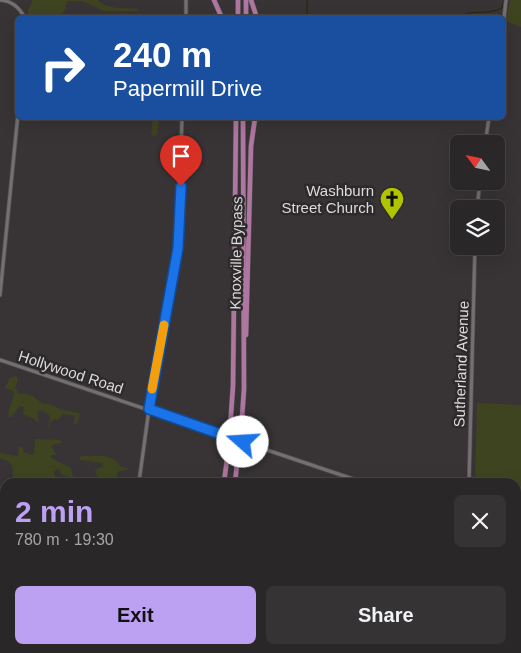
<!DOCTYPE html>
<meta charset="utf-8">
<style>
:root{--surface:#2a2728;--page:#363334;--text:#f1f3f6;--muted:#a5a5a8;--line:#464445;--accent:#bca0f2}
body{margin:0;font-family:Helvetica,sans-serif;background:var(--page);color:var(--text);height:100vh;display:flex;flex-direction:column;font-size:19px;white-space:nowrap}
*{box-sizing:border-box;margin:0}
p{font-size:16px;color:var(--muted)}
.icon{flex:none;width:28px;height:28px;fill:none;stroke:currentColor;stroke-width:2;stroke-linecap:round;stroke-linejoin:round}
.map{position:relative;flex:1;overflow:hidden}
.side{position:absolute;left:0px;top:478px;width:521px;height:176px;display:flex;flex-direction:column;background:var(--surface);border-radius:15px 15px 0 0;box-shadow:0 5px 20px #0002,0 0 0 1px var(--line)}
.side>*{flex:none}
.banner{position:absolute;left:15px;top:15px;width:491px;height:105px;border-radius:8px;box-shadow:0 5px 20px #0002,0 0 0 1px var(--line);background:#1a4fa0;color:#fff;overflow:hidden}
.needle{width:32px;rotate:303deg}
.controls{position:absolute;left:450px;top:135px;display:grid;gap:10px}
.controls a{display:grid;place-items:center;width:55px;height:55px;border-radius:8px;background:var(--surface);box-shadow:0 5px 20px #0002,0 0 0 1px var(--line);font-size:25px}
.pin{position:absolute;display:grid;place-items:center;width:42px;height:42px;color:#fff;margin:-51px -21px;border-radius:50% 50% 50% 0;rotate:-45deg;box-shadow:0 0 5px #0007}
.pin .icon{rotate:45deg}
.me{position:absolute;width:55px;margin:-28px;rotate:289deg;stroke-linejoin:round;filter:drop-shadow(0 0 4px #0008)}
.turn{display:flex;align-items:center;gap:18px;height:105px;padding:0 15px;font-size:22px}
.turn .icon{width:65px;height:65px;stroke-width:2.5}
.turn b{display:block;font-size:35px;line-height:42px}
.round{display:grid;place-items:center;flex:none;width:52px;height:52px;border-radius:8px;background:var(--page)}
.summary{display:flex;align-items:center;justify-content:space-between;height:85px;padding:0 15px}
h1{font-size:30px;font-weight:700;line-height:38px;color:var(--accent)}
.primary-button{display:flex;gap:10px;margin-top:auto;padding:10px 15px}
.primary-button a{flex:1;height:58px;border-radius:8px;background:var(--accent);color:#111;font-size:20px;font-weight:700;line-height:58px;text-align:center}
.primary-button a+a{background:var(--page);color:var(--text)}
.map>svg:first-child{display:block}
.green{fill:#3e4420}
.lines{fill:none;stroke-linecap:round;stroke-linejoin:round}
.stream{stroke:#222702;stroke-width:1}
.secondary-casing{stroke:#545153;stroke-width:4.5}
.highway-casing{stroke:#545153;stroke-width:5.5}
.secondary{stroke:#736f72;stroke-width:3}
.highway{stroke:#b076a2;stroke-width:4.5}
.highway-bridge-casing{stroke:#545153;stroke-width:5.5;stroke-linecap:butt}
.highway-bridge{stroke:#b076a2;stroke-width:4.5}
.route-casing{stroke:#114b97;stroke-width:12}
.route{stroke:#1a73e8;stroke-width:9}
.slow{stroke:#f59e0b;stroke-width:9}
.labels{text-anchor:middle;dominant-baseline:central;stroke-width:5;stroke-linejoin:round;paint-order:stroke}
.poi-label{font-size:15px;fill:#dddadc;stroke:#2d2a2c;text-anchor:end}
.street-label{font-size:15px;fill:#dddadc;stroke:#2d2a2c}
</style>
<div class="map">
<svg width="521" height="653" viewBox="0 0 521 653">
<rect width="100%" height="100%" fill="#383436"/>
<g class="green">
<path d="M33,0h65c9,10 27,8 40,9l-1,2h-33l-22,-10h-15l-2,9 -6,7h-30l-1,-7z"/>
<polygon points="510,0 521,0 521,27 506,21"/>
<polygon points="153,118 179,118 175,120 159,119 157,135 153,136 151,134"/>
<path d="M16,376l2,3 -3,9 4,6c14,-1 15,4 24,10h6l14,6 16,3 1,3 -4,9 -2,-2 1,-7 -12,-2 -5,6 -4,-1 -4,4 -3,10 3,-17 -8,-6 -5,2 2,8 -2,3 -1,-3 -13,-6 1,-7 -4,-1 -9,11h-2c-2,-9 5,-16 5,-26l-9,-3 5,-10z"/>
<polygon points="477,403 521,405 521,587 516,586 516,482 475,482"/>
<polygon points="35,439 60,440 62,443 55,444 51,446 56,455 51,455 51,458 71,468 74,482 67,476 61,475 60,470 57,469 54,471 56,480 53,481 48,477 42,481 39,477 30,480 13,477 12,465 8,461 0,458 0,453 18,456 19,446 23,448 23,452 32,455 34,453"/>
<polygon points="82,456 105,456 115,460 120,466 129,469 118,472 115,482 99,482 95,470 103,466 102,463 80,460 80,457"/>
<polygon points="154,649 180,649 179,653 156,653"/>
</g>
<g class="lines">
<g class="stream">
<polyline points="307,18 307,0"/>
<path d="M457,18c13,-10 30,-2 45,-10l2,-8"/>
</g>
<defs>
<g id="secondary">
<path d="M0,0c12,1 19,7 25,18"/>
<polyline points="186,18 186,0"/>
<polyline points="504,18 506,0"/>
<polyline points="485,144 489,118"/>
<polyline points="477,209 480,181"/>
<polyline points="0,295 18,114"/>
<polyline points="0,360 362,482"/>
<polyline points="139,482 149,409 178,248 182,118"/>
<polyline points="469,482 475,246"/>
<polyline points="136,649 136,653"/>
<polyline points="472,649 472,653"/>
</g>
<g id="highway">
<polyline points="214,0 222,18"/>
<polyline points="251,0 257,18"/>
<polyline points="238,18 238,0"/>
<polyline points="246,18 246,0"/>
<polyline points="246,335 251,146 255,118"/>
<polyline points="230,429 233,386 236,118"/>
<polyline points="241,432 244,389 243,118"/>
<polyline points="224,482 229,445"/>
<polyline points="235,482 239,448"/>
<polyline points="189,653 190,649"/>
<polyline points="200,653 201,649"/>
</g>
</defs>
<use href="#secondary" class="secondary-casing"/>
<use href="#highway" class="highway-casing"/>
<use href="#secondary" class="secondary"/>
<use href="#highway" class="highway"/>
<defs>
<g id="highway-bridge">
<polyline points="229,445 230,429"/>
<polyline points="239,448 241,432"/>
</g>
</defs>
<use href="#highway-bridge" class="highway-bridge-casing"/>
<use href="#highway-bridge" class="highway-bridge"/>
</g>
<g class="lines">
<defs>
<polyline id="route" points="181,186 178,248 149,409 243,442"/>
</defs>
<use href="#route" class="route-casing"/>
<use href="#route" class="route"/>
<polyline class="slow" points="152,389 164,325"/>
</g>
<defs>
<symbol id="church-pin" viewBox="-11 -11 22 30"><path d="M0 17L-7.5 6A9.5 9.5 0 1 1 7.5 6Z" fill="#b0c500" stroke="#2d2a2c"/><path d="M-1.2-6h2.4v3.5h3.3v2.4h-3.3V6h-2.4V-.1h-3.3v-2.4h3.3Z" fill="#111"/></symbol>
</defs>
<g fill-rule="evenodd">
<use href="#church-pin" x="378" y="185" width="28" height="38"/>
</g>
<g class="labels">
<g class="poi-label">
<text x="374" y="190">Washburn<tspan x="374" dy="17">Street Church</tspan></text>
</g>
<g class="street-label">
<text transform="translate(236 253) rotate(-89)">Knoxville Bypass</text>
<text transform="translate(461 364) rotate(-88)">Sutherland Avenue</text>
<text transform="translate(71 372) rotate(18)">Hollywood Road</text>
</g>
</g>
</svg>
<div class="controls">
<a><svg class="needle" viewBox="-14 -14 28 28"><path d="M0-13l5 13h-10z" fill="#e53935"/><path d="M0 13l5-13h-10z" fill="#a5a5a8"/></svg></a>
<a><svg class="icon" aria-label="layers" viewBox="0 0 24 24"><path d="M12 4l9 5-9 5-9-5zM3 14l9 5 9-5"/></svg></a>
</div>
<div class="pin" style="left:181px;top:186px;background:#d93025"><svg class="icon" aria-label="arrive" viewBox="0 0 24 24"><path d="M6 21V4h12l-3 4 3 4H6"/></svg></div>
<svg class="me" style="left:243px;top:442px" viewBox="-20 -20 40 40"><circle r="19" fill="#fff"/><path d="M0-13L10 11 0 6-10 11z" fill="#1a73e8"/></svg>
<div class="banner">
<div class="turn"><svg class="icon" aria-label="right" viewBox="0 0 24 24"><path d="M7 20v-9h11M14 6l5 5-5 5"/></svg><div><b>240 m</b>Papermill Drive</div></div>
</div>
<section class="side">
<div class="summary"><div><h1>2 min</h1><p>780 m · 19:30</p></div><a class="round"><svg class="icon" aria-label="close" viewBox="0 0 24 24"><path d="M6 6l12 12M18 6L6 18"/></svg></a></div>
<div class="primary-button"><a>Exit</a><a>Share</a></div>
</section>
</div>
